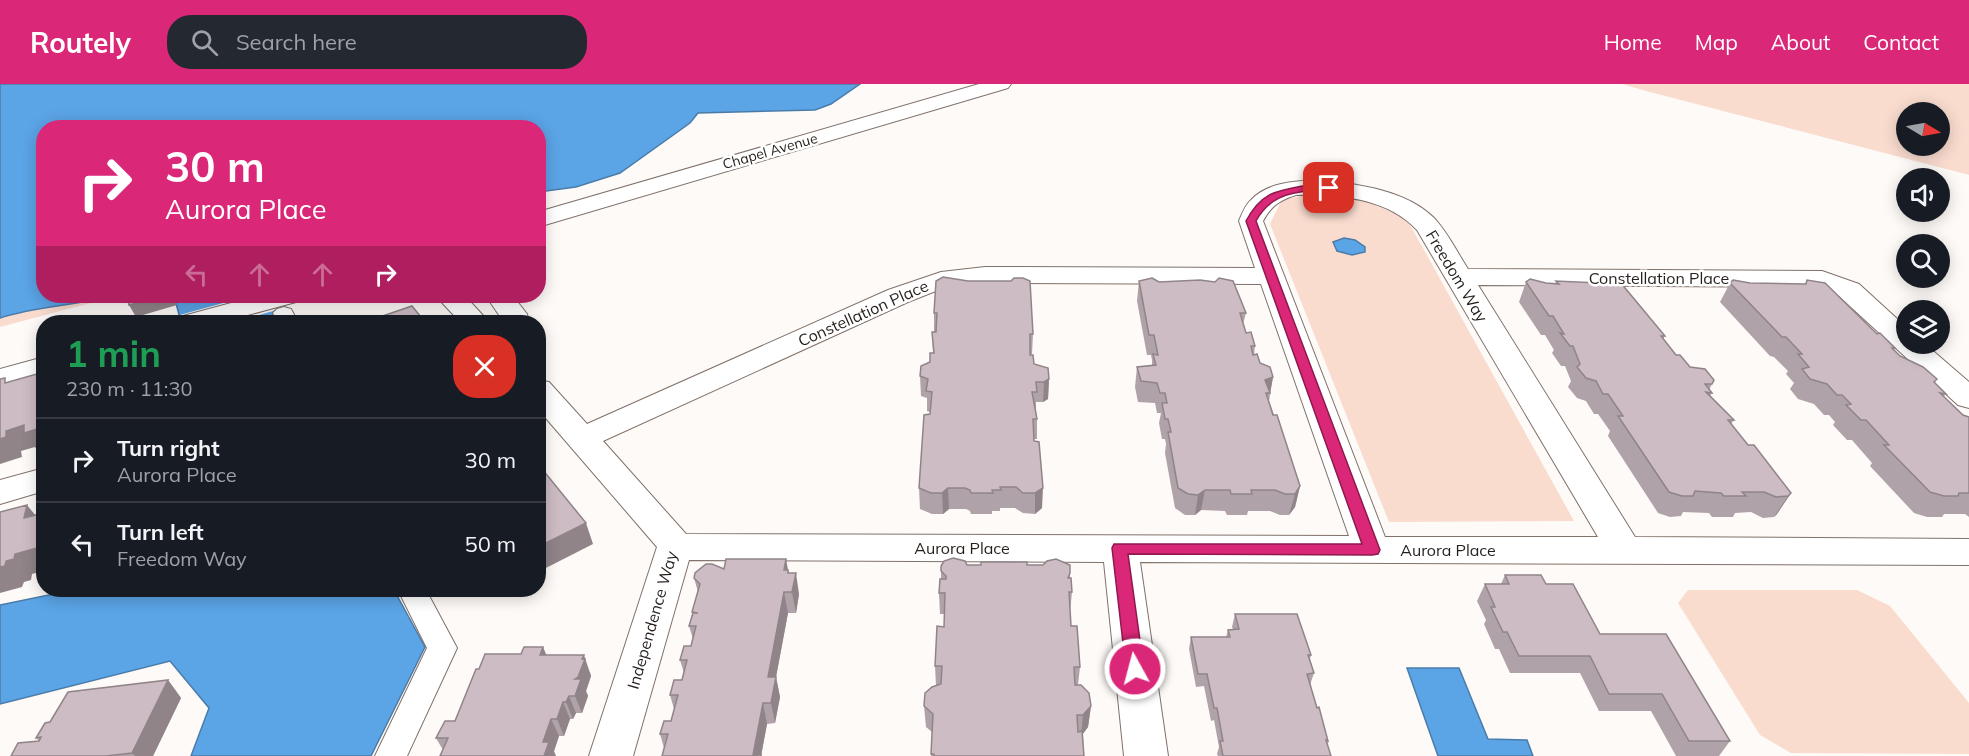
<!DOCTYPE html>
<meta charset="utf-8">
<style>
:root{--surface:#171b24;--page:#242831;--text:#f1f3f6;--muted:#9ea1a6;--line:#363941;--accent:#db2777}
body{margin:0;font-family:Mulish,sans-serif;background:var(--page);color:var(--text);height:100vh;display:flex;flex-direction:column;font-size:22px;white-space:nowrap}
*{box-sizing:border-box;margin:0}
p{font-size:20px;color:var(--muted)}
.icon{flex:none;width:33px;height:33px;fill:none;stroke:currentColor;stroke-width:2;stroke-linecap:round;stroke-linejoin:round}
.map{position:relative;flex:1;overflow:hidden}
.details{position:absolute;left:36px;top:231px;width:510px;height:282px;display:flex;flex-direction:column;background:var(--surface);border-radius:24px;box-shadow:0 3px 15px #0003}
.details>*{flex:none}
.banner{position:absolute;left:36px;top:36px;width:510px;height:183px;border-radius:24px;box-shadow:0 3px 15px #0003;background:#db2777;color:#fff;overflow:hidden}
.needle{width:39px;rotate:100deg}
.controls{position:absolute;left:1896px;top:18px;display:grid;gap:12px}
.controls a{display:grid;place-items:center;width:54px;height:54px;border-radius:50%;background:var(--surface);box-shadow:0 3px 15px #0003;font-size:30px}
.pin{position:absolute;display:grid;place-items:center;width:51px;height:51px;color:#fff;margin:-26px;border-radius:12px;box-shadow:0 3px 9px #0006}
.me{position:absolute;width:66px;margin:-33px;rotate:353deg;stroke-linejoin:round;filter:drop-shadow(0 0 4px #0008)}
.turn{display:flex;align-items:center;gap:21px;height:126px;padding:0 30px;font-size:27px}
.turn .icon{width:78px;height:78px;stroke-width:2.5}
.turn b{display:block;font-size:42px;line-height:51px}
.lanes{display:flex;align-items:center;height:57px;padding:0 30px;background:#0003;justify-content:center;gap:30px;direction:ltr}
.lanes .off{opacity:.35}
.round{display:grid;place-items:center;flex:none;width:63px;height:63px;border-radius:24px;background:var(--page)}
.overview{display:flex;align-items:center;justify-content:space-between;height:102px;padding:0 30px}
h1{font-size:36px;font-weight:700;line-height:45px;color:#1e9e55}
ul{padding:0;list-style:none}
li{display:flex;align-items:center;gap:18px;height:84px;padding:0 30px;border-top:2px solid var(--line)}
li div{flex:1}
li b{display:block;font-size:22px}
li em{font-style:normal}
header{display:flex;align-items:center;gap:36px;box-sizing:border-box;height:84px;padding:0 30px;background:var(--accent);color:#fff}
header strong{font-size:28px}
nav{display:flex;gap:33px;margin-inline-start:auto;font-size:21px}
.search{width:420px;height:54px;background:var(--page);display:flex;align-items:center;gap:15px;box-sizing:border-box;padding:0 21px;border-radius:24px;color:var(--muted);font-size:22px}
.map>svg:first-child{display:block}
.green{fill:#f9dcce;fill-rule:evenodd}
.water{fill:#5ba4e6;stroke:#4b7ca9;stroke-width:1.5}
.pier{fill:#fdfaf8}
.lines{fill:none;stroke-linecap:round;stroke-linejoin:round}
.pedestrian-casing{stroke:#807169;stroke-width:2}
.minor-casing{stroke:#807169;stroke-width:2}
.pedestrian{fill:#fff;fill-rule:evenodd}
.minor{fill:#fff;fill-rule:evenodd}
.wall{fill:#b0a2a9}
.shaded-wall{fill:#908489}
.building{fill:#cdbcc4;stroke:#908489;stroke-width:1.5}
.route{fill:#db2777;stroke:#8e194d;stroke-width:1.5}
.labels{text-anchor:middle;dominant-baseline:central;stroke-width:5;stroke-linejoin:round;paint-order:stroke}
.far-street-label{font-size:14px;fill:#251f1c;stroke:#fff}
.street-label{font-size:16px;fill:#251f1c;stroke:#fff}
</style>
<header>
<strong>Routely</strong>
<div class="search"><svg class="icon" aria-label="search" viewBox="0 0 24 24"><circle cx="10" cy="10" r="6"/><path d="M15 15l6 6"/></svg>Search here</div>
<nav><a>Home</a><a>Map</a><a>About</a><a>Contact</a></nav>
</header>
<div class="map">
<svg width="1969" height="672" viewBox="0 0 1969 672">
<rect width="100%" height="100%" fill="#fdfaf8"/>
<g class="green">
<path d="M1622,0h347v91l-323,-84zM1906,28h34v34h-34z"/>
<path d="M1308,110c46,2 59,5 100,27l166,300 -185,1 -119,-298 11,-23z"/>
<polygon points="0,202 44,212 117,212 0,243"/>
<polygon points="1688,506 1857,506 1890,522 1969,619 1969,670 1791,669 1760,651 1678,519"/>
</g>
<g class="water">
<path d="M0,0h860l-29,20 -16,6 -117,3 -8,10 -70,50 -44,14 -37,5 -1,-64h-494v168h67c-37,10 -75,10 -111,22z"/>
<polygon points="1344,154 1355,156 1365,163 1365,168 1352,171 1337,167 1333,158"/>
<polygon points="174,212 273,212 282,238 181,238"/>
<polygon points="73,506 394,506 425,563 371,672 191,672 209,624 170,577 0,620 0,521"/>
<polygon points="1407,584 1459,584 1488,655 1527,656 1533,672 1438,672"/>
</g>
<polygon class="pier" points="249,212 276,212 280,225 235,238 178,238 176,232"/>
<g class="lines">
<defs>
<g id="pedestrian">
<polygon points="284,223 291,225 298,238 278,238 273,229 277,225"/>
<polygon points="398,506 426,506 457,564 407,672 375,672 427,564"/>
</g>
<g id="minor">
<polygon points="979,0 1011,0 1008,4 538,143 538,128"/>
<path d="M1320,96c37,4 86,10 114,38 14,15 23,34 34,51l354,2 37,13 47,43v17h19l44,38v26l-11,-3 -119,-109 -21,-9 -340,-2 157,252 334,2v26l-829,-3 28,194h-44l-20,-194 -415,-2 -56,196h-44l68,-209 -119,-138v-29l11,2 38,42 301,-134 53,-18 44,-5 270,1 -16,-47c3,-7 6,-16 12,-21 16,-18 46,-19 69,-20zM1296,111c42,-1 91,3 121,35l181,307h-213l-122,-316c8,-15 17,-21 33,-26zM985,199l276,1 88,252 -663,-2 -83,-93 305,-139 38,-15z"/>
<polygon points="257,212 300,212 296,218 222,238 179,238 183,232"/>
<polygon points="436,212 465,212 489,238 460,238"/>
<polygon points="486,212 513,212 527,230 529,238 501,238 499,231"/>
<polygon points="44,273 44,292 0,304 0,285"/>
<polygon points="44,384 44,407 0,420 0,396"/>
</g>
</defs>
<use href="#pedestrian" class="pedestrian-casing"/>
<use href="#minor" class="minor-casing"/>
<use href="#pedestrian" class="pedestrian"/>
<use href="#minor" class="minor"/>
</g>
<g class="wall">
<polygon points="1807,196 1877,250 1895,264 1894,266 1900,272 1937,295 1934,299 1946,310 1943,313 1963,331 1969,333 1969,433 1965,430 1944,430 1942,433 1927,433 1914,429 1870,382 1872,379 1852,356 1847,356 1833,341 1835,338 1829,331 1824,331 1814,320 1798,315 1790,305 1794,299 1786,290 1788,287 1774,273 1770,272 1720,218 1730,199 1805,200"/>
<polygon points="936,197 1033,250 1032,270 1030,270 1034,280 1049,295 1048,315 1043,318 1036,318 1036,328 1037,335 1037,355 1034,355 1042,424 1035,430 1023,429 1015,424 1000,424 1000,427 992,427 992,430 971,430 970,427 966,425 949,425 943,430 932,430 920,425 919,404 931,328 927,327 927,314 921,312 920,292 930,278 933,269 932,248 934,248 934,229"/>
<polygon points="1139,197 1159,198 1246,229 1243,240 1246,249 1255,262 1254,271 1260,279 1273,293 1269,317 1300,402 1295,423 1289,431 1280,431 1270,427 1248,427 1247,431 1227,431 1225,427 1201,426 1195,431 1185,431 1175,424 1165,369 1166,360 1165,355 1162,355 1159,339 1161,329 1157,329 1155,319 1138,318 1135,303 1137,283 1152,281 1152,276 1151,271 1147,271 1137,217"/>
<polygon points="1556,197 1665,252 1663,255 1676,271 1690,283 1714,296 1709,306 1712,309 1710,312 1734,336 1731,340 1748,361 1791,409 1777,430 1774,433 1763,434 1751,428 1735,429 1733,433 1712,433 1709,429 1683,428 1681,432 1670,433 1658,429 1608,352 1610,347 1598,330 1594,330 1586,317 1577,314 1568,303 1571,297 1565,282 1561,282 1552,269 1554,266 1545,251 1541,251 1519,218 1526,198 1555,200"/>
<polygon points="786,475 787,486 799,510 796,529 788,529 776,593 780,613 775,639 767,640 761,672 662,672 664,664 660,650 671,637 674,625 670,611 682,596 684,589 680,576 691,562 693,555 689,542 698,508 694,494 724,485"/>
<polygon points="967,481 1027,481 1070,489 1070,494 1072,508 1070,528 1071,542 1080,583 1078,601 1091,622 1088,643 1083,650 1084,672 931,672 932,648 926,643 924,622 936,602 935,582 944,543 944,530 940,530 939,509 941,495 941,482"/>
<polygon points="1505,491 1546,500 1600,550 1730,657 1719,672 1676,672 1651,627 1599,627 1580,589 1510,589 1499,565 1495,565 1484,540 1486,536 1477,517 1485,500 1501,500"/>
<polygon points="1235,530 1311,571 1310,575 1314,589 1310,601 1328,657 1327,660 1331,672 1218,672 1217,670 1219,663 1214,636 1211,637 1204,602 1196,603 1189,565 1191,553 1226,553 1228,546 1233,545 1232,543"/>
<polygon points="543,563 546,571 590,588 591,592 586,607 588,612 582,629 576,629 573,635 570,635 564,652 559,652 554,667 443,666 436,654 455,637 479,585"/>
<polygon points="168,596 181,614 153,672 11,672 39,657 36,654 50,638"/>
</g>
<g class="shaded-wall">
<polygon points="164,212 174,212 177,221 136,233 129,221"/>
<polygon points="1273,293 1270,309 1265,296"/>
<polygon points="1049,295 1048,315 1043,318 1044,298"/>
<polygon points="24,341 44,343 44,368 39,369 35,363 21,367 22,373 0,380 0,355 6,347"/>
<polygon points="1300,402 1295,423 1289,431 1295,410"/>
<polygon points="948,404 949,425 943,430 942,409"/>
<polygon points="1043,404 1042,424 1035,430 1035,409"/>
<polygon points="1205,406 1201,426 1195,431 1198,411"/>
<polygon points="1791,409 1777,430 1774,433 1788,412"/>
<polygon points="27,421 44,442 24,434"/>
<polygon points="586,439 593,460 538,488 538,463"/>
<polygon points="44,462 44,487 32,490 31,496 24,498 22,503 0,509 0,483 15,470"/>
<polygon points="786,475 792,507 791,510 789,497 784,486"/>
<polygon points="796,489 799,510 796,529 792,508"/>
<polygon points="784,508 788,529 776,593 780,613 775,639 771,619 768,593"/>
<polygon points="543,563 550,580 540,571"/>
<polygon points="584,571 591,592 586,607 588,612 582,629 575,612 575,595"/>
<polygon points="168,596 181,614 153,672 135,672 132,669"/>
<polygon points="569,612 576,629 573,635 566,618"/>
<polygon points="563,618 570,635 564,652 557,635"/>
<polygon points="763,619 767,640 761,672 753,672"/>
<polygon points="1091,622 1088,643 1081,652 1083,631"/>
<polygon points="551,635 559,652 554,667 556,672 544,672 543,658"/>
</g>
<g class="building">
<polygon points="943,193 968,197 1011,197 1014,194 1023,194 1030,197 1033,250 1030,250 1030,271 1033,271 1034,280 1048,284 1049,295 1044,298 1036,298 1037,308 1032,308 1037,335 1033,335 1034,357 1039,358 1043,404 1035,409 1023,409 1016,403 1000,403 1001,406 992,406 993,409 971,409 970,406 965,404 948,404 942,409 931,409 919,404 924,331 930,330 932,308 926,307 928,295 920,292 921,282 930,278 930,269 934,269 932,248 936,248 937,229 934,229 936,197"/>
<polygon points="1152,194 1159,198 1200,196 1215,198 1219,194 1233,197 1246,229 1240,229 1246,249 1251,248 1255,262 1251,262 1253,271 1257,270 1260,279 1270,283 1273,293 1265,296 1270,309 1266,309 1273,331 1277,331 1300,402 1295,410 1285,410 1275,406 1251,406 1252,410 1231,410 1230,406 1205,406 1198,411 1188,410 1178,404 1168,348 1171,348 1168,335 1165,335 1162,319 1167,319 1165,309 1160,309 1157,299 1141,297 1137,283 1156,281 1153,270 1158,271 1154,251 1149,251 1139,197"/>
<polygon points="1530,195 1546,199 1559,200 1556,197 1600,199 1603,195 1610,195 1620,198 1665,252 1661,252 1676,271 1680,271 1690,283 1705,285 1714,296 1712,300 1705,300 1712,309 1706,308 1734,336 1728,336 1748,361 1754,361 1791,409 1788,412 1776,413 1764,408 1742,408 1746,412 1724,412 1721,409 1695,407 1693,412 1682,412 1669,408 1618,332 1623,332 1608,310 1603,310 1596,297 1586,294 1577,283 1580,280 1573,262 1570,262 1560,249 1564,250 1553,232 1549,232 1526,198"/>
<polygon points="1733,196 1750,199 1806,200 1807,196 1825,199 1877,250 1880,249 1895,264 1892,264 1900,272 1923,283 1937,295 1934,298 1946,310 1940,309 1963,331 1969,333 1969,409 1959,409 1958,412 1944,412 1930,408 1884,361 1889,361 1866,336 1861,336 1846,321 1851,320 1842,311 1837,311 1827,300 1810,295 1802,285 1809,283 1798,270 1802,270 1786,253 1782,253 1730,199"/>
<polygon points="127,212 164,212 129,221"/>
<polygon points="412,222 425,238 365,238"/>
<polygon points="44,288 44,343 24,349 24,341 6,347 6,353 0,355 0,295 5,294 5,299"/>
<polygon points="538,380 586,439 538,463"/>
<polygon points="27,421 24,434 44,429 44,462 15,470 14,475 6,477 5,482 0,483 0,428"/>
<polygon points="953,474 965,477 967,481 981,481 981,478 1027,478 1027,481 1043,481 1047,477 1056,475 1070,481 1070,489 1068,494 1071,494 1072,508 1069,508 1071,542 1077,542 1080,583 1074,583 1075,601 1081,601 1089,609 1091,622 1083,631 1077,631 1078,648 1082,647 1084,672 934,672 934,670 931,670 933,630 924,622 925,609 932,603 941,600 942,582 935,582 937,542 944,543 945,509 939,509 940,495 946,495 946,492 941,487 941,482 944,477"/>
<polygon points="726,475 786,475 784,486 788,486 788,489 796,489 792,508 784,508 768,593 776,593 771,619 763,619 753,671 761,670 761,672 662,672 668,650 660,650 664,637 671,637 678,611 670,611 674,596 682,596 687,576 680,576 684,562 691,562 696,542 689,542 693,529 698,529 692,528 700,500 694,494 695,489 706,480 712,480 724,485"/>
<polygon points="1505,491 1541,491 1546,500 1573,500 1600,550 1666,550 1730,657 1689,657 1662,610 1609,610 1590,572 1519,572 1507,548 1503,548 1491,523 1495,523 1485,500 1509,500"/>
<polygon points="1235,530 1297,530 1311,571 1308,571 1314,589 1307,590 1317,624 1319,623 1328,657 1326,656 1331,672 1223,672 1220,657 1223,657 1217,624 1214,624 1207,590 1198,590 1191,553 1230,553 1228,546 1239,545"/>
<polygon points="524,563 543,563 540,571 584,571 582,575 585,575 578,593 575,595 581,595 575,612 569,612 566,618 563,618 557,635 551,635 543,658 549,658 544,672 440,672 448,654 436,654 445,637 455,637 476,585 479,585 485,570 521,570"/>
<polygon points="168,596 132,669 106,672 11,672 18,659 39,657 41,653 36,654 45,639 50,638 68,608"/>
</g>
<path class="route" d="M1308,101h21l5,3c-7,5 -15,3 -23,3 -24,1 -43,8 -55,30l124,329 -2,4 -6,1 -244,-1 16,115 -3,5 -6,2 -6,-2 -3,-5 -14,-121 2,-4h248l-116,-323c16,-30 31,-30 62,-36z"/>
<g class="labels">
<g class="far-street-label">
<text transform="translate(770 67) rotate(-16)">Chapel Avenue</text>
</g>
<g class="street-label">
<text transform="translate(1457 192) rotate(59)">Freedom Way</text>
<text x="1659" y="194">Constellation Place</text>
<text transform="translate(863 229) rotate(-24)">Constellation Place</text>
<text x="962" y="464">Aurora Place</text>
<text x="1448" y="466">Aurora Place</text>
<text transform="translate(652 536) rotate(-74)">Independence Way</text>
</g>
</g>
</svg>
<div class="controls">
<a><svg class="needle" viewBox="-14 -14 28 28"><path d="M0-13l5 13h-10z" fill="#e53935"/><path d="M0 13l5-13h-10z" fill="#9ea1a6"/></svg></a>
<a><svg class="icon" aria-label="sound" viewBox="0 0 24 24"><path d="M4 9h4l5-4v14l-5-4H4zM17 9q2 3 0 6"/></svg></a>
<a><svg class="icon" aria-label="search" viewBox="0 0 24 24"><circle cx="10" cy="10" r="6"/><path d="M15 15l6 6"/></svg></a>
<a><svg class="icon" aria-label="layers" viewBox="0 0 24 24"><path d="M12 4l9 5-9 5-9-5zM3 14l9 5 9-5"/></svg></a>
</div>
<div class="pin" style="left:1329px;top:104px;background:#d93025"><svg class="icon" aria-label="arrive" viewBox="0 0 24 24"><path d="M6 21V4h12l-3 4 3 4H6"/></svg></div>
<svg class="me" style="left:1135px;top:585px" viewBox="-20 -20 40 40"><circle r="17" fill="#db2777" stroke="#fff" stroke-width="3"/><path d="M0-11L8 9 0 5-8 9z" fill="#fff"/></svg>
<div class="banner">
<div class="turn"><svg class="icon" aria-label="right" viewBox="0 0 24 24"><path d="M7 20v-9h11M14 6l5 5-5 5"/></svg><div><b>30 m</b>Aurora Place</div></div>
<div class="lanes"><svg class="icon off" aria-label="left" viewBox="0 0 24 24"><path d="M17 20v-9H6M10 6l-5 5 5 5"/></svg><svg class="icon off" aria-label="ahead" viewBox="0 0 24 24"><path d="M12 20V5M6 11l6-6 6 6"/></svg><svg class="icon off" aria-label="ahead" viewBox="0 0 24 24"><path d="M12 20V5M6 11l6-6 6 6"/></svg><svg class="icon" aria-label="right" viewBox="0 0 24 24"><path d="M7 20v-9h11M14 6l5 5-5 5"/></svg></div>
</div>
<section class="details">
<div class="overview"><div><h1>1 min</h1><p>230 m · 11:30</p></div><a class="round" style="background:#d93025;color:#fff"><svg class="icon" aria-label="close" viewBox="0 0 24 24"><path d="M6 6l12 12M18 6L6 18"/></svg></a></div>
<ul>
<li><svg class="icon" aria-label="right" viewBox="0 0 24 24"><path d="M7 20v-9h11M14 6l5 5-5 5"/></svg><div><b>Turn right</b><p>Aurora Place</p></div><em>30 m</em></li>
<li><svg class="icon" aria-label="left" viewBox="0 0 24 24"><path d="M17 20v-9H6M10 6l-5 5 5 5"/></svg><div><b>Turn left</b><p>Freedom Way</p></div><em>50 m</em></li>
</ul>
</section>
</div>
